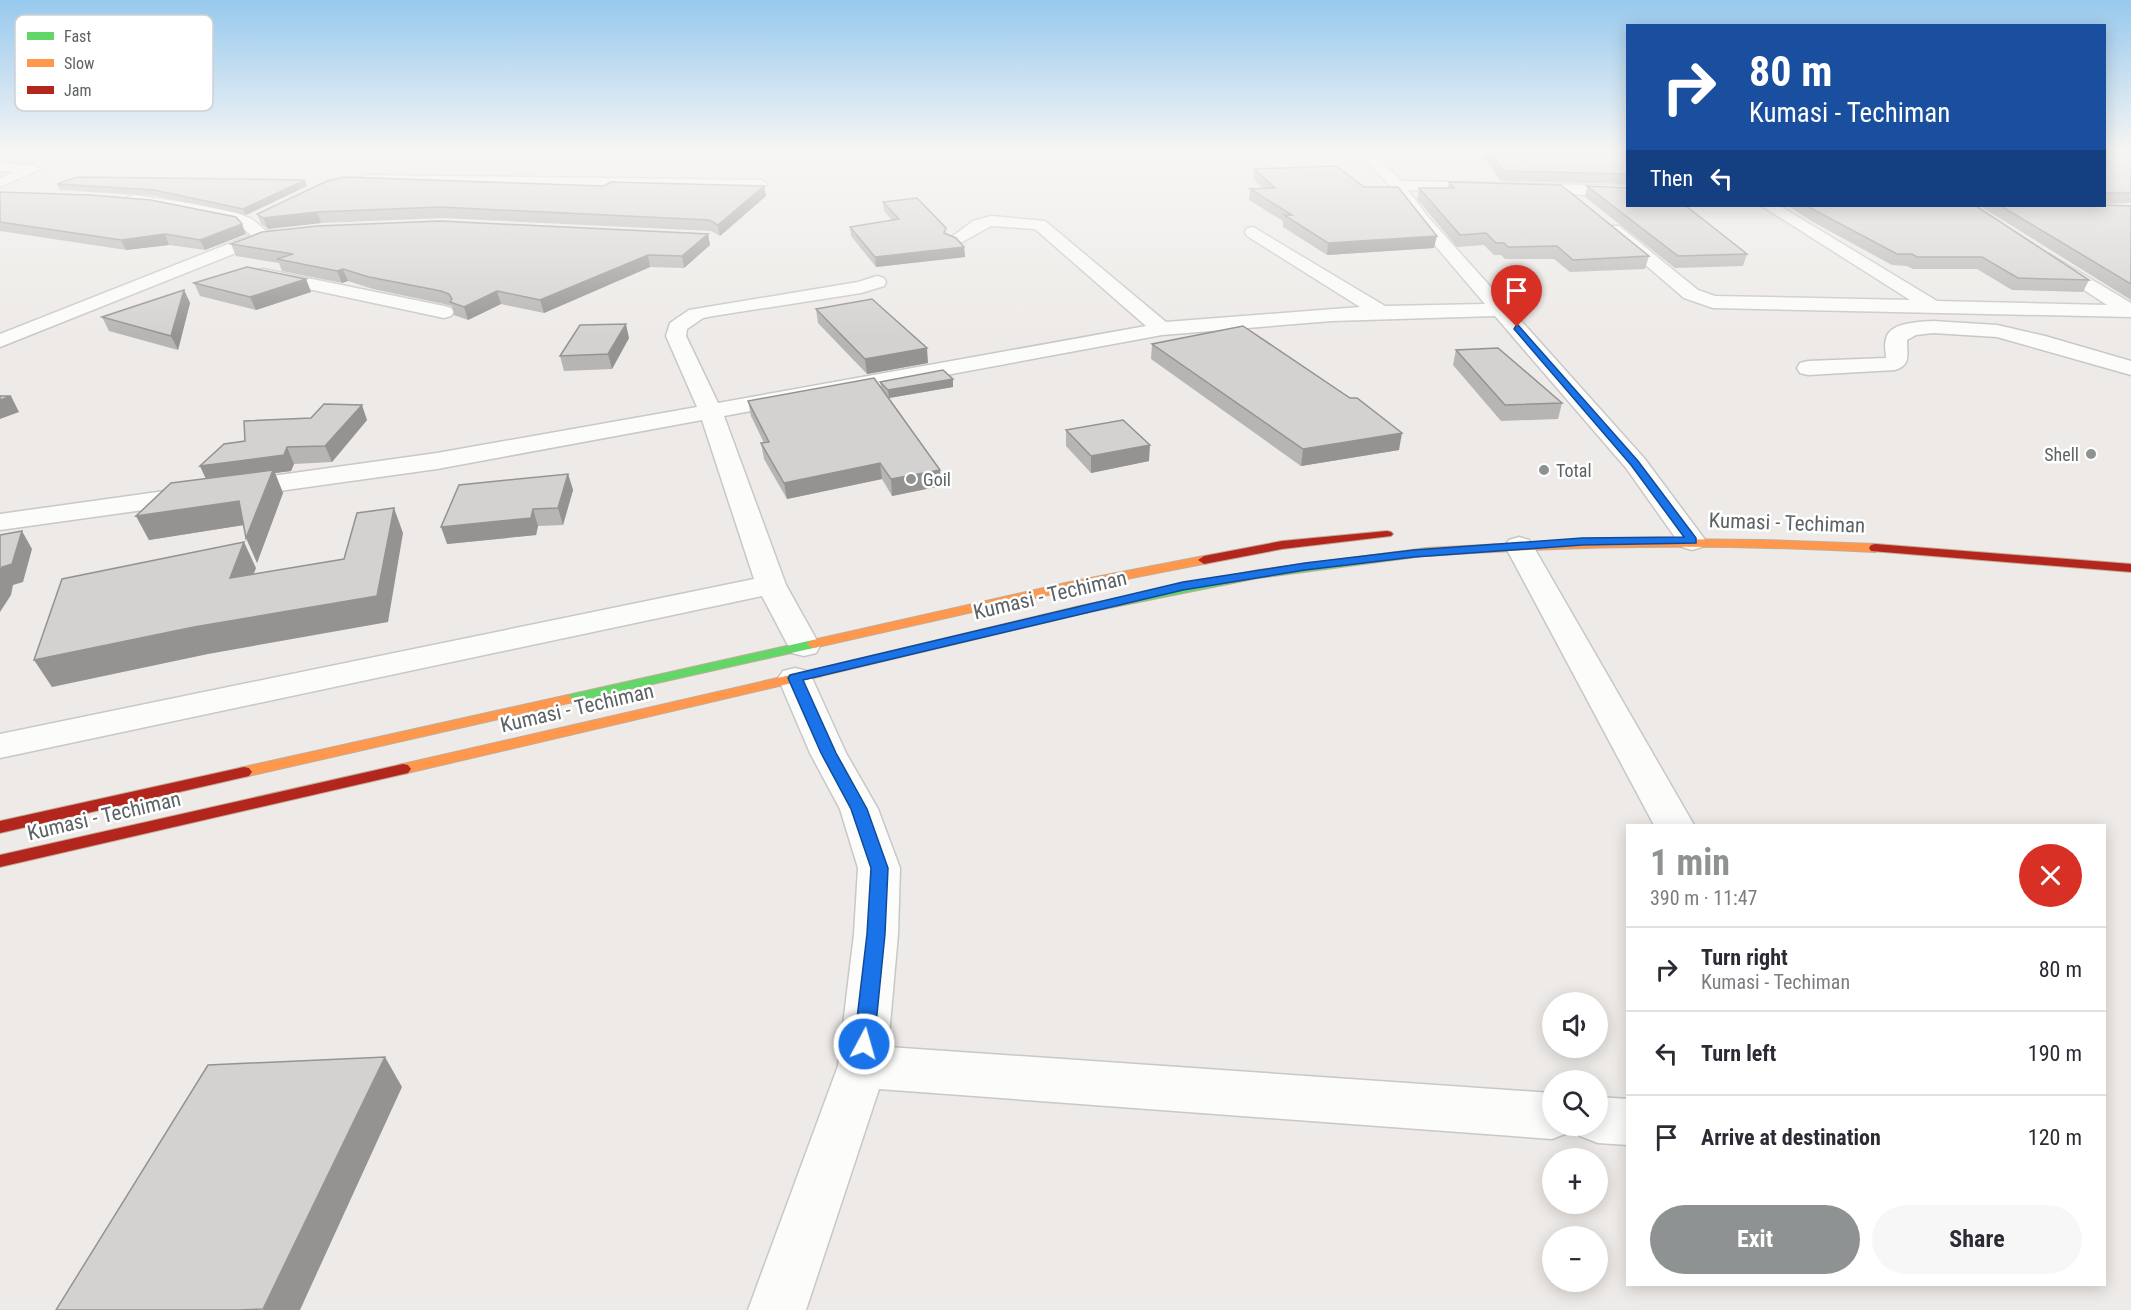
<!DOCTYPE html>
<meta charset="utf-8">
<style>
:root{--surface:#fff;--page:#f7f7f7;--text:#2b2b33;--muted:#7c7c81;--line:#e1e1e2;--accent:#8f9292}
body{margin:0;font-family:"Roboto Condensed",sans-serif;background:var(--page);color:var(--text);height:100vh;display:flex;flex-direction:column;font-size:22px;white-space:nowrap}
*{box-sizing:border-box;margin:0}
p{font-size:20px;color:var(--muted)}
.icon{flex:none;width:33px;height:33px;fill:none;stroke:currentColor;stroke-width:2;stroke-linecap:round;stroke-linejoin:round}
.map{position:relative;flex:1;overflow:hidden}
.side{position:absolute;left:1626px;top:824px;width:480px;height:462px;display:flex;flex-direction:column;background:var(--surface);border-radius:0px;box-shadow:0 3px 15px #0003}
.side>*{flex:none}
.guide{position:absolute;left:1626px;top:24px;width:480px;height:183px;border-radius:0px;box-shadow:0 3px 15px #0003;background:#1a4fa0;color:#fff;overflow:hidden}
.tools{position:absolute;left:1542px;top:992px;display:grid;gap:12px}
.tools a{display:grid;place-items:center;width:66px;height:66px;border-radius:50%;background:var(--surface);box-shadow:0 3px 15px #0003;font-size:30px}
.pin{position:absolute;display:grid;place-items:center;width:51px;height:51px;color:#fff;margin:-62px -26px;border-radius:50% 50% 50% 0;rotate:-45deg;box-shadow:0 0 6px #0007}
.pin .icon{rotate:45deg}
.me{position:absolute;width:66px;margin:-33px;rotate:6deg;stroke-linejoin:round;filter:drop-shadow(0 0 4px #0008)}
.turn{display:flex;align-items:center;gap:21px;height:126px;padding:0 24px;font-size:27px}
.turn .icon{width:78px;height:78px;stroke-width:2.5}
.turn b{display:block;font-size:42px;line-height:51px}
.then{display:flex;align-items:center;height:57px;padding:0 24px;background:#0003;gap:12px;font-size:22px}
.round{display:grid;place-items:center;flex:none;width:63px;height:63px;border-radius:32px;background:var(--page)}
.summary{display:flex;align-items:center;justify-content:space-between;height:102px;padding:0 24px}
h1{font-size:36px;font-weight:700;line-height:45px;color:var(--accent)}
.button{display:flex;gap:12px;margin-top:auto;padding:12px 24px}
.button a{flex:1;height:69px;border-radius:36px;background:var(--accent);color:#fff;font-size:24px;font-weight:700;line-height:69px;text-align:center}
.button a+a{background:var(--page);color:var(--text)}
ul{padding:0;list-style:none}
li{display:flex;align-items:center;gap:18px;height:84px;padding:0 24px;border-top:2px solid var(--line)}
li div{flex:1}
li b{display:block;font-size:22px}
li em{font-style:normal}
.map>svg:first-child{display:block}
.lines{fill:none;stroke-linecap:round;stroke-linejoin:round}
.street-casing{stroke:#c7c8c7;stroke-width:3}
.fast-casing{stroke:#c4ac95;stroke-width:2}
.slow-casing{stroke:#c4ac95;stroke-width:2}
.jam-casing{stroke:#c4ac95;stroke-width:2}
.street{fill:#fcfcfb;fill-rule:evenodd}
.fast{fill:#63d668;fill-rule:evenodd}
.slow{fill:#ff974d;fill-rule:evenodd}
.jam{fill:#b3261e;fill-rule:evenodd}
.wall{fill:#b6b5b4}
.shaded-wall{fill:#949392}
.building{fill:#d4d2d1;stroke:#949392;stroke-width:1.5}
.route{fill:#1a73e8;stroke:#114b97;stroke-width:1.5}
.poi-dot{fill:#8f9292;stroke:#fff;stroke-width:2}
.labels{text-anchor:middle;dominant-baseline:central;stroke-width:5;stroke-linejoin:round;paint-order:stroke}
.far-poi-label{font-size:18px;fill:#5d6265;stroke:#fff;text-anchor:start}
.street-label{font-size:21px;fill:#5d6265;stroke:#fff}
.key{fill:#fff;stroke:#ced0d1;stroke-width:1.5}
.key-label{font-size:16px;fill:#5d6265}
</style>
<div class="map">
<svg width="2131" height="1310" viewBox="0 0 2131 1310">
<rect width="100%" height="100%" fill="#edeae7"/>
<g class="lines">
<defs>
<g id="street">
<polygon points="1359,153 1374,153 1401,181 1628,186 1628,196 1408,190 1428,217 1644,458 1706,541 1702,547 1692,550 1682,547 1626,468 1495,316 1332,321 1162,335 724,416 786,585 820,646 816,653 804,656 792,653 762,596 0,758 0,734 754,579 702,420 437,469 0,530 0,514 437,453 697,407 666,336 670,323 689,310 858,282 877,276 884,278 886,282 884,286 861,293 713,316 703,318 687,329 686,336 718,403 1146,326 1035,229 991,226 955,246 946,241 973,221 991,216 1045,221 1166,322 1360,307 1247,236 1245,232 1247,228 1253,227 1385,306 1485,304 1416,223 1392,188"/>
<polygon points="0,163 34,165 41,169 0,187 0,178 14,172 0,171"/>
<polygon points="366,175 761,180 768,184 761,188 361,182 359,179"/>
<path d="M133,195l90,13 29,11 14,12h15l2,4 -2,4 -15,2 -266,106v-13l251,-99c-33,-31 -83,-22 -123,-32l-3,-3 3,-3z"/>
<polygon points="1762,206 1780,206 1937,301 2107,305 2043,263 2040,259 2049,254 2131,303 2131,317 1713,308 1684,298 1605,230 1607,226 1619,226 1698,290 1715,296 1910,300"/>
<polygon points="263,269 444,306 451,308 454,312 451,316 444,318 257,278 254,274 257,270"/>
<path d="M1933,321l64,4 48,11 86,25v14l-134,-38 -64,-4 -17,2 -9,5c0,16 4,25 -12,30l-87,5 -8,-2 -3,-5 3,-5 8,-2 78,-3c0,-5 -2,-13 0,-19 3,-17 34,-17 47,-18z"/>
<polygon points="1519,537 1529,540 1533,546 1694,825 1654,825 1505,546 1509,540"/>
<polygon points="795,668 807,671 812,678 846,753 878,809 900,868 898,934 888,1047 1552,1093 1552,1125 1573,1125 1570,1132 1552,1139 879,1089 806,1310 748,1310 838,1066 854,934 858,868 840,809 810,753 778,678 783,671"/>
<polygon points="1598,1097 1628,1099 1628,1145 1598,1143 1580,1136 1575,1125 1598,1125"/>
</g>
<g id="fast">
<polygon points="1427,548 1431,549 1433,552 1431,555 1258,578 1084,613 1078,609 1084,605 1258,570"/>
<polygon points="813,640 818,641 820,644 818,647 568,703 561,699 568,695"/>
</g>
<g id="slow">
<path d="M1651,539l112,1 112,4 6,4 -6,4c-150,-8 -298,-7 -448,4l-6,-4 6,-4 112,-6z"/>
<polygon points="1204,556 1208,557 1210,560 1208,563 1070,590 813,648 806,644 813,640 1070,582"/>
<polygon points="817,669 822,670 824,673 822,676 403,774 398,773 395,769 398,765 403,764"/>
<polygon points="568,695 575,699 573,702 244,777 239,776 236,772 239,768 244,767"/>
</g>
<g id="jam">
<polygon points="1387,531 1391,532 1393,534 1391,536 1282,549 1204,564 1198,560 1204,556 1282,541"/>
<polygon points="1875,544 2131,564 2131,572 1871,551 1869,548 1871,545"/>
<polygon points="1084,605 1090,609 1089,612 817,677 810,673 817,669"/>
<polygon points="403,764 408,765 411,769 408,773 0,867 0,855"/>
<polygon points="244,767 249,768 252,772 249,776 0,833 0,821"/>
</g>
</defs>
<use href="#street" class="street-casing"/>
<use href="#fast" class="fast-casing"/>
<use href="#slow" class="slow-casing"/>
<use href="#jam" class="jam-casing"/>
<use href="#street" class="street"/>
<use href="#fast" class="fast"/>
<use href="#slow" class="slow"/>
<use href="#jam" class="jam"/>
</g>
<g class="wall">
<polygon points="1484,153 1621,153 1628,158 1628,184 1501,181 1483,157"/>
<polygon points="2104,153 2131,153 2131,203 2104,204"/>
<polygon points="1254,169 1434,248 1327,255 1283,227 1283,221 1249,200 1250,189 1263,188 1253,179"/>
<polygon points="1449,182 1649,256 1645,269 1570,272 1554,259 1505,259 1501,255 1494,255 1484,245 1457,247 1417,199 1419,188 1448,188"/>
<polygon points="57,184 307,186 246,215 156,196 60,190"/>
<polygon points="604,186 764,186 766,196 720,236 711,231 443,218 321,223 268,229 261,224 257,214"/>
<polygon points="1587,186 1747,254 1743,266 1675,268 1585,197"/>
<polygon points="0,192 246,234 205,250 169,245 126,250 0,231"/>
<polygon points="883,202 947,234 964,247 965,257 876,267 851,236 850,227 892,220 884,211"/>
<polygon points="1788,206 1976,206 2089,280 2083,292 2012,290 1977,269 1913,269 1907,266 1892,265 1813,222"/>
<polygon points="1980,206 2131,206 2131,300"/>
<polygon points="708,234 710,245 684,268 650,267 544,313 501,304 468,320 454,315 452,306 444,304 373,289 348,281 342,283 282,271 279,263 236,256 231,244"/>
<polygon points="306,279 311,292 256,310 200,296 194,283"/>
<polygon points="184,290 190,303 178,350 109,331 102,317"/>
<polygon points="816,309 928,363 867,374 818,323"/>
<polygon points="629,338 612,369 564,371 560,356"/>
<polygon points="1152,344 1399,450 1301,466 1151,359"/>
<polygon points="1456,350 1562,403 1558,419 1501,421 1453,365"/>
<polygon points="880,382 953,387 889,398 940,470 941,486 892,496 882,479 787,499 764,459 761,443 764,443 751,416 748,401 881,387"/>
<polygon points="367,420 332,462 294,464 291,471 275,473 283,493 257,563 244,525 149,540 136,516 206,479 200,466"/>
<polygon points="1066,430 1149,461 1091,473 1066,446"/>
<polygon points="568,474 573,490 563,525 538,526 536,535 447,544"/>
</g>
<g class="shaded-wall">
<polygon points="305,180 307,186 246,215 243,209"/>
<polygon points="764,186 766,196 720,236 718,225"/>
<polygon points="317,212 321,223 268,229 263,218"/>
<polygon points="242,224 246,234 205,250 200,240"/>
<polygon points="165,234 169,245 126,250 121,240"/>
<polygon points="708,234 710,245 684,268 682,256"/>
<polygon points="1437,236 1434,248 1327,255 1328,243"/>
<polygon points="964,247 965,257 876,267 875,257"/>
<polygon points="648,255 650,267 544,313 540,300"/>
<polygon points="343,269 348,281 342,283 337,271"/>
<polygon points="306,279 311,292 256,310 250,297"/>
<polygon points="184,290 190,303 178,350 171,336"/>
<polygon points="497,291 501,304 468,320 464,307"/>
<polygon points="626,324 629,338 612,369 608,354"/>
<polygon points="927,348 928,363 867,374 865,359"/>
<polygon points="953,379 953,387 889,398 888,390"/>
<polygon points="11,396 19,412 0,419 0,400"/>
<polygon points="362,405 367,420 332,462 325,446"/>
<polygon points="1402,433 1399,450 1301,466 1303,449"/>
<polygon points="1150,445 1149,461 1091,473 1091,456"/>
<polygon points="287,447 294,464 291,471 275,473 283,493 257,563 246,538 272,474 208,483 200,466"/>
<polygon points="880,463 882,479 787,499 784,483"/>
<polygon points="940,470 941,486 892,496 891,479"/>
<polygon points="568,474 573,490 563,525 558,508"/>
<polygon points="239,501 250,524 149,540 136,516"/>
<polygon points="394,508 403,533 388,622 208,654 52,687 34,660 194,627 377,596"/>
<polygon points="533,509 538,526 536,535 447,544 441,527"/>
<polygon points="22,531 32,549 23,582 13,585 11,595 0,612 0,576 2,567"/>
<polygon points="244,542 256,568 242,604 230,578"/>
<polygon points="385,1057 402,1087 300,1310 264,1310 263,1309"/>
</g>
<g class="building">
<polygon points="1489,153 1621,153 1628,158 1628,174 1503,171"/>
<polygon points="2108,153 2131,153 2131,193 2104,193 2104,170 2106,170"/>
<polygon points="1336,166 1364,187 1398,187 1437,236 1328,243 1284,215 1292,215 1250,189 1275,188 1254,169"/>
<polygon points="77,177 305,180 243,209 154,190 57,184"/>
<polygon points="344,177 604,186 611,182 764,186 718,225 709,220 440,207 317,212 263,218 257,214 327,181"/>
<polygon points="1449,182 1561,185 1649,256 1573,260 1557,246 1508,247 1504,243 1496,243 1486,233 1460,235 1419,188 1454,188"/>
<polygon points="1587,186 1628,188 1628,206 1686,206 1747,254 1678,256"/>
<polygon points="0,192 89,195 151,200 236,217 242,224 200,240 165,234 121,240 0,222"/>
<polygon points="917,198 946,228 944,233 956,238 964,247 875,257 850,227 899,219 883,202"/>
<polygon points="2104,205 2131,206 2131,284 2001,206 2104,206"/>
<polygon points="1807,206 1976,206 2089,280 2018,278 1982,257 1917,257 1912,254 1897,254 1816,211"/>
<polygon points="440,221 708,234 682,256 648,255 540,300 497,291 464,307 450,302 452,299 449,294 441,291 369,277 343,269 337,271 277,259 293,254 231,244 262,232 317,226"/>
<polygon points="247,267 306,279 250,297 194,283"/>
<polygon points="184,290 171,336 102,317"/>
<polygon points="872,299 927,348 865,359 816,309"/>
<polygon points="626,324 608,354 560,356 580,325"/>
<polygon points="1243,326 1350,398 1357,398 1402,433 1303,449 1152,344"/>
<polygon points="1498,348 1562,403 1505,405 1456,350"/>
<polygon points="943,370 953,379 888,390 880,382"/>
<polygon points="874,378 940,470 891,479 880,463 784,483 761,443 769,442 748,401"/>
<polygon points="0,396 11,396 0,400"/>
<polygon points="324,404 362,405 325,446 287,447 284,455 200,466 224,444 245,441 244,421 311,418"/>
<polygon points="1123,420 1150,445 1091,456 1066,430"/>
<polygon points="273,470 246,538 239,501 136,516 171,483"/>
<polygon points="568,474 558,508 533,509 531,518 441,527 459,485"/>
<polygon points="394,508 377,596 194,627 34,660 62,579 244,542 230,578 344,559 357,513"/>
<polygon points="22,531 12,564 2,567 0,576 0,535"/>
<polygon points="385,1057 263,1309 239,1310 56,1310 208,1065"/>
</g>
<linearGradient id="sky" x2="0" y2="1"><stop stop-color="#97c9ee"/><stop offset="0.45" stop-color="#f7f6f4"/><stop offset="1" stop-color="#f7f6f4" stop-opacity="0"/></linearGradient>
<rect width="2131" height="337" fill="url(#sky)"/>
<polygon class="route" points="1517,324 1638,461 1696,538 1696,543 1582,545 1414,557 1305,570 1183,590 803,680 836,753 867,809 888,868 885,934 874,1044 871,1050 864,1052 857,1050 854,1044 867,934 871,868 851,809 821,753 788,678 790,675 1183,582 1305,563 1414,550 1582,538 1684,537 1631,465 1514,329"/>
<g class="poi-dot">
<circle cx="2091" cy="454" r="6"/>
<circle cx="1544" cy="470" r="6"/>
<circle cx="911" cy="479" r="6"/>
</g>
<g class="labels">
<g class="far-poi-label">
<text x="2079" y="454" text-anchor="end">Shell</text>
<text x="1556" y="470">Total</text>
<text x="923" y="479">Goil</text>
</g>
<g class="street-label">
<text transform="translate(1787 523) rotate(2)">Kumasi - Techiman</text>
<text transform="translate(1050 595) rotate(-13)">Kumasi - Techiman</text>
<text transform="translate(577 708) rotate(-13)">Kumasi - Techiman</text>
<text transform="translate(104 816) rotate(-13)">Kumasi - Techiman</text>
</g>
</g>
<rect x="15" y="15" width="198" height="96" rx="9" class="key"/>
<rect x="27" y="32" width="27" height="8" fill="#63d668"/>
<rect x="27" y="59" width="27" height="8" fill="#ff974d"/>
<rect x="27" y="86" width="27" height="8" fill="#b3261e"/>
<g class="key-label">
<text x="64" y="42">Fast</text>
<text x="64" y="69">Slow</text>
<text x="64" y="96">Jam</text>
</g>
</svg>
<div class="tools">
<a><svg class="icon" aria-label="sound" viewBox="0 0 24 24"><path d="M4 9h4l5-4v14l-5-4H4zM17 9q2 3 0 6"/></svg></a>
<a><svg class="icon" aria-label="search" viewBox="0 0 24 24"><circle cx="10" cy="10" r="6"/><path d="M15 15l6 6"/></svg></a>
<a>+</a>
<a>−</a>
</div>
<div class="pin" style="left:1517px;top:327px;background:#d93025"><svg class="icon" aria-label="arrive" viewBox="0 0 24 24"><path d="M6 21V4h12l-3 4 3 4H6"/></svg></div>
<svg class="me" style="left:864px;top:1044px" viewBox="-20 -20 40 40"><circle r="17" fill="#1a73e8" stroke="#fff" stroke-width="3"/><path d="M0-11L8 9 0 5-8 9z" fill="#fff"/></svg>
<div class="guide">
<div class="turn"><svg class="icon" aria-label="right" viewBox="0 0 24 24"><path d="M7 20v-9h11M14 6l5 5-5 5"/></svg><div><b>80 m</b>Kumasi - Techiman</div></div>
<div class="then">Then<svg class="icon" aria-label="left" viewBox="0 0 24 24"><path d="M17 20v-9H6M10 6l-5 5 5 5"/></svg></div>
</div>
<section class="side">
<div class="summary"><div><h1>1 min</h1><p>390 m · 11:47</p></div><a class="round" style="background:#d93025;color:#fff"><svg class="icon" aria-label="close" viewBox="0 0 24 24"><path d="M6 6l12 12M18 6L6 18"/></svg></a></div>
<ul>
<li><svg class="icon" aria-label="right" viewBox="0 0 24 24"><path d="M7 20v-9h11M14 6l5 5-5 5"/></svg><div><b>Turn right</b><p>Kumasi - Techiman</p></div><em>80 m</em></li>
<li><svg class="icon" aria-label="left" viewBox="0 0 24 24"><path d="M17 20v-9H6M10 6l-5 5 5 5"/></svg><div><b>Turn left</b></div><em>190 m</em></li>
<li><svg class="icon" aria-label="arrive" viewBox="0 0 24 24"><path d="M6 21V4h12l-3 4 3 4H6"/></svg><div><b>Arrive at destination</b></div><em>120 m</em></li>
</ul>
<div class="button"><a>Exit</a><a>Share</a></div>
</section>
</div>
